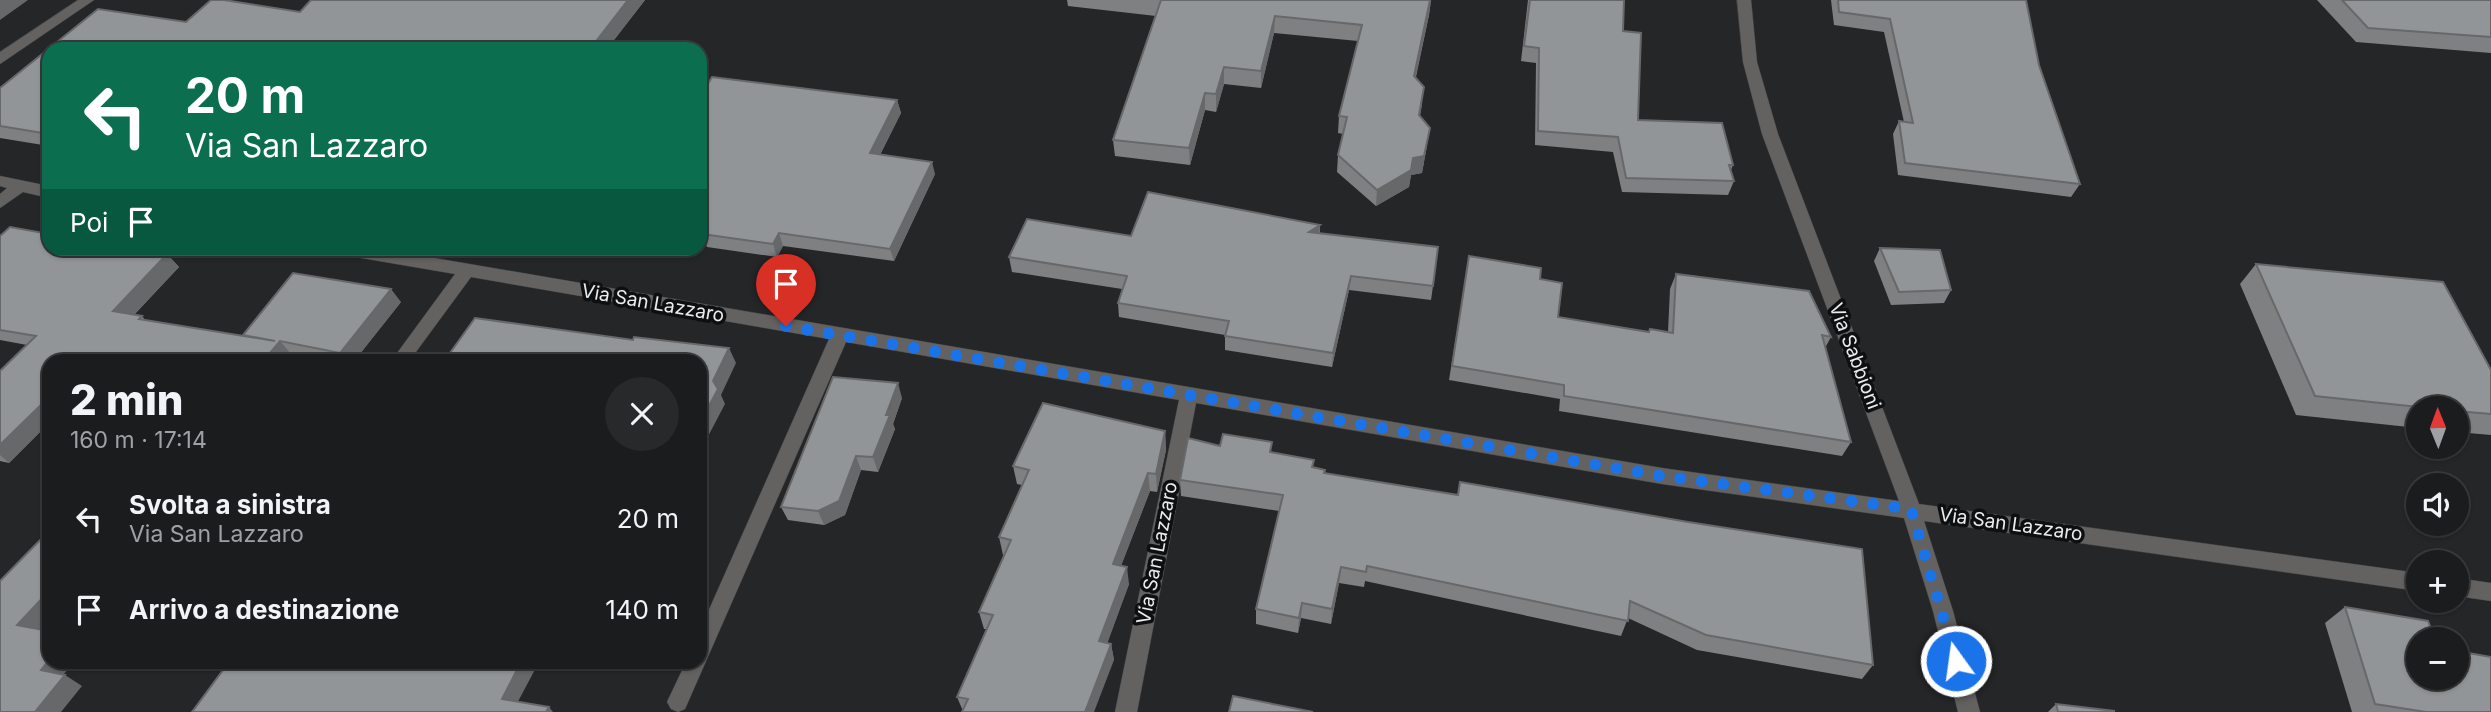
<!DOCTYPE html>
<html lang="it">
<meta charset="utf-8">
<style>
:root{--surface:#1b1c1e;--page:#28292b;--text:#f1f3f6;--muted:#a0a1a4;--line:#393a3c}
body{margin:0;font-family:Inter,sans-serif;background:var(--page);color:var(--text);height:100vh;display:flex;flex-direction:column;font-size:26px;white-space:nowrap}
*{box-sizing:border-box;margin:0}
p{font-size:23px;color:var(--muted)}
.icon{flex:none;width:38px;height:38px;fill:none;stroke:currentColor;stroke-width:2;stroke-linecap:round;stroke-linejoin:round}
.map{position:relative;flex:1;overflow:hidden}
.drawer{position:absolute;left:42px;top:354px;width:665px;height:315px;display:flex;flex-direction:column;background:var(--surface);border-radius:21px;box-shadow:0 2px 5px #0004,0 0 0 2px var(--line)}
.drawer>*{flex:none}
.guide{position:absolute;left:42px;top:42px;width:665px;height:214px;border-radius:21px;box-shadow:0 2px 5px #0004,0 0 0 2px var(--line);background:#0b6e4f;color:#fff;overflow:hidden}
.needle{width:46px;rotate:359deg}
.controls{position:absolute;left:2406px;top:396px;display:grid;gap:14px}
.controls a{display:grid;place-items:center;width:63px;height:63px;border-radius:50%;background:var(--surface);box-shadow:0 2px 5px #0004,0 0 0 2px var(--line);font-size:35px}
.pin{position:absolute;display:grid;place-items:center;width:60px;height:60px;color:#fff;margin:-72px -30px;border-radius:50% 50% 50% 0;rotate:-45deg;box-shadow:0 0 7px #0007}
.pin .icon{rotate:45deg}
.me{position:absolute;width:77px;margin:-38px;rotate:346deg;stroke-linejoin:round;filter:drop-shadow(0 0 5px #0008)}
.turn{display:flex;align-items:center;gap:24px;height:147px;padding:0 28px;font-size:32px}
.turn .icon{width:91px;height:91px;stroke-width:2.5}
.turn b{display:block;font-size:49px;line-height:60px}
.then{display:flex;align-items:center;height:66px;padding:0 28px;background:#0003;gap:14px;font-size:26px}
.round{display:grid;place-items:center;flex:none;width:74px;height:74px;border-radius:37px;background:var(--page)}
.summary{display:flex;align-items:center;justify-content:space-between;height:119px;padding:0 28px}
h1{font-size:42px;font-weight:800;line-height:52px}
ul{padding:0;list-style:none}
li{display:flex;align-items:center;gap:21px;height:91px;padding:0 28px}
li div{flex:1}
li b{display:block;font-size:26px}
li em{font-style:normal}
.map>svg:first-child{display:block}
.lines{fill:none;stroke-linecap:round;stroke-linejoin:round}
.street-casing{stroke:#404244;stroke-width:1}
.street{fill:#636261;fill-rule:evenodd}
.wall{fill:#7e8082}
.shaded-wall{fill:#66686a}
.building{fill:#929597;stroke:#66686a;stroke-width:2}
.route{stroke:#1a73e8;stroke-width:12;stroke-dasharray:0 21.6}
.labels{text-anchor:middle;dominant-baseline:central;stroke-width:7;stroke-linejoin:round;paint-order:stroke}
.street-label{font-size:19px;fill:#ebecee;stroke:#0e0f10}
</style>
<div class="map">
<svg width="2491" height="712" viewBox="0 0 2491 712">
<rect width="100%" height="100%" fill="#242628"/>
<g class="lines">
<defs>
<g id="street">
<polygon points="78,0 94,0 0,64 0,52"/>
<polygon points="1737,0 1751,0 1757,62 1778,134 1919,504 2418,573 2418,591 1924,521 1953,611 1980,712 1958,712 1933,611 1904,518 1662,484 1196,403 1137,712 1115,712 1179,400 846,342 685,709 678,712 671,709 667,702 686,662 700,662 700,630 829,339 471,277 410,360 392,360 455,274 338,254 330,248 376,248 1662,468 1899,501 1762,134 1743,62"/>
<polygon points="0,176 49,186 49,198 23,192 0,208 0,194 7,188 0,186"/>
<polygon points="2457,578 2491,583 2491,601 2457,596"/>
</g>
</defs>
<use href="#street" class="street-casing"/>
<use href="#street" class="street"/>
</g>
<g class="wall">
<polygon points="211,0 224,0 300,12 311,0 645,0 607,49 49,49 49,146 0,138 0,88 98,9 186,22"/>
<polygon points="1067,0 1431,0 1429,15 1416,77 1422,104 1420,116 1427,145 1422,173 1411,175 1409,187 1376,206 1337,172 1338,155 1343,134 1338,133 1339,116 1358,41 1274,33 1261,88 1224,84 1216,112 1205,110 1190,165 1115,156 1113,140 1156,16 1068,6"/>
<polygon points="1528,0 1624,0 1623,31 1638,120 1733,165 1731,170 1734,181 1728,195 1622,192 1613,152 1535,145 1536,63 1521,61"/>
<polygon points="1831,0 2026,0 2039,65 2080,184 2071,197 1898,175 1893,134 1899,121 1904,122 1884,32 1834,25"/>
<polygon points="2317,0 2491,0 2491,53 2356,42"/>
<polygon points="700,97 897,100 901,113 880,155 935,174 894,261 783,246 777,257 707,247 702,234 700,234"/>
<polygon points="1320,225 1320,233 1433,286 1431,300 1349,290 1332,367 1225,350 1225,335 1119,317 1118,303 1122,289 1012,272 1009,257 1131,236"/>
<polygon points="0,236 167,254 179,267 134,315 142,316 145,320 244,336 401,302 355,360 324,360 291,354 49,360 49,423 9,463 0,461 0,371 27,345 0,340"/>
<polygon points="1880,248 1951,290 1944,303 1891,305 1874,261"/>
<polygon points="1469,256 1540,279 1558,317 1649,332 1668,332 1670,289 1676,274 1831,337 1825,348 1851,442 1842,456 1559,411 1560,399 1449,380"/>
<polygon points="2256,264 2491,370 2491,435 2457,432 2457,408 2418,408 2418,428 2296,415 2240,284"/>
<polygon points="902,398 893,424 895,429 878,472 861,470 845,515 824,525 788,520 781,507"/>
<polygon points="1165,431 1166,450 1157,492 1150,491 1121,566 1129,584 1107,643 1111,644 1114,660 963,711 957,697 987,629 984,629 979,612 1005,555 1003,555 999,537 1022,485 1017,484 1013,466"/>
<polygon points="1220,446 1314,460 1313,467 1325,473 1873,665 1862,679 1697,650 1628,618 1621,636 1365,581 1364,587 1339,583 1331,624 1301,618 1298,633 1256,624 1256,609 1279,511 1181,496 1180,480"/>
<polygon points="2345,607 2463,652 2491,712 2352,712 2325,623"/>
<polygon points="2056,704 2114,712 2048,712"/>
</g>
<g class="shaded-wall">
<polygon points="0,0 28,0 0,20"/>
<polygon points="628,0 645,0 607,49 590,49"/>
<polygon points="1431,0 1429,15 1412,93 1414,76"/>
<polygon points="1275,16 1274,33 1261,88 1261,71"/>
<polygon points="1224,67 1224,84 1216,112 1216,94"/>
<polygon points="1205,93 1205,110 1190,165 1189,148"/>
<polygon points="897,100 901,113 874,166 870,153"/>
<polygon points="1430,128 1422,173 1411,175 1409,187 1376,206 1377,190"/>
<polygon points="932,162 935,174 894,261 890,249"/>
<polygon points="1320,225 1319,239 1309,232"/>
<polygon points="779,233 783,246 777,257 773,244"/>
<polygon points="167,254 179,267 126,323 113,311"/>
<polygon points="1351,276 1349,290 1332,367 1333,353"/>
<polygon points="391,289 401,302 355,360 347,360 340,353"/>
<polygon points="280,341 291,354 286,360 264,360"/>
<polygon points="729,348 736,363 721,395 725,404 704,444 700,446 700,423 713,381"/>
<polygon points="898,383 902,398 893,424 895,429 878,472 873,457"/>
<polygon points="49,397 49,423 9,463 0,455 0,445"/>
<polygon points="1165,431 1166,450 1157,492 1156,474"/>
<polygon points="856,456 861,470 845,515 824,525 818,511"/>
<polygon points="1148,473 1150,491 1115,581 1113,564"/>
<polygon points="1127,567 1129,584 1102,658 1099,641"/>
<polygon points="1341,567 1339,583 1331,624 1332,609"/>
<polygon points="49,591 49,620 34,636 17,625"/>
<polygon points="1302,603 1301,618 1298,633 1299,618"/>
<polygon points="1111,644 1114,660 1094,712 1085,712"/>
<polygon points="49,660 49,662 74,662 58,681 41,670"/>
<polygon points="521,662 539,662 513,711 502,699"/>
<polygon points="65,675 82,686 61,712 35,712"/>
<polygon points="549,707 553,712 546,712"/>
</g>
<g class="building">
<polygon points="211,0 224,0 300,12 311,0 628,0 590,49 49,49 49,134 0,126 0,88 98,9 186,22"/>
<polygon points="1161,0 1430,0 1414,76 1424,87 1419,115 1430,128 1424,156 1413,158 1411,170 1377,190 1338,155 1347,117 1339,116 1362,25 1275,16 1261,71 1224,67 1216,94 1205,93 1189,148 1113,140"/>
<polygon points="1530,0 1624,0 1623,31 1641,33 1638,120 1722,123 1733,165 1729,165 1734,181 1626,178 1618,137 1538,131 1539,48 1524,46"/>
<polygon points="1838,0 2026,0 2039,65 2080,184 1905,163 1899,121 1913,123 1890,19 1839,12"/>
<polygon points="2342,0 2491,0 2491,37 2368,28"/>
<polygon points="712,77 897,100 870,153 932,162 890,249 779,233 773,244 702,234 708,223 700,222 700,97"/>
<polygon points="1148,192 1320,225 1309,232 1438,247 1433,286 1351,276 1333,353 1225,336 1229,321 1118,303 1127,276 1009,257 1027,219 1131,236"/>
<polygon points="10,227 49,234 49,248 136,248 167,254 113,311 142,316 139,319 275,341 243,335 293,273 391,289 340,353 280,341 264,360 49,360 49,397 0,445 0,371 36,336 0,330 0,236"/>
<polygon points="1880,248 1940,250 1951,290 1899,292"/>
<polygon points="1469,256 1541,268 1540,279 1562,283 1558,317 1649,332 1650,329 1673,333 1676,274 1809,291 1831,337 1822,335 1851,442 1564,396 1564,385 1452,366"/>
<polygon points="2256,264 2443,282 2491,370 2491,414 2457,411 2457,408 2428,408 2315,396"/>
<polygon points="475,318 633,340 634,337 729,348 713,381 718,389 700,423 700,360 445,360"/>
<polygon points="833,377 898,383 886,415 890,415 873,457 856,456 839,501 818,511 781,507"/>
<polygon points="1043,403 1165,431 1156,474 1148,473 1113,564 1127,567 1099,641 1111,644 1085,712 962,712 968,699 957,697 993,615 979,612 1011,540 999,537 1029,470 1013,466"/>
<polygon points="1223,434 1272,442 1270,452 1314,460 1312,467 1325,470 1324,473 1458,495 1460,482 1688,522 1862,549 1873,665 1706,635 1630,601 1628,621 1367,566 1366,572 1341,567 1332,609 1302,603 1299,618 1256,609 1283,495 1180,480 1188,438 1220,446"/>
<polygon points="49,531 49,591 17,625 49,631 49,660 41,670 65,675 35,712 0,712 0,581"/>
<polygon points="2345,607 2428,621 2434,636 2452,639 2418,639 2418,677 2457,677 2457,640 2459,640 2463,652 2491,657 2491,712 2426,712 2375,704"/>
<polygon points="229,662 521,662 502,699 549,707 546,712 192,712"/>
<polygon points="1233,696 1313,712 1229,712"/>
<polygon points="2056,704 2114,711 2114,712 2058,712"/>
</g>
<g class="lines">
<polyline class="route" points="786,326 1662,476 1911,509 1956,661"/>
</g>
<g class="labels">
<g class="street-label">
<text transform="translate(653 303) rotate(10)">Via San Lazzaro</text>
<text transform="translate(1855 356) rotate(69)">Via Sabbioni</text>
<text transform="translate(2011 524) rotate(8)">Via San Lazzaro</text>
<text transform="translate(1157 553) rotate(-79)">Via San Lazzaro</text>
</g>
</g>
</svg>
<div class="controls">
<a><svg class="needle" viewBox="-14 -14 28 28"><path d="M0-13l5 13h-10z" fill="#e53935"/><path d="M0 13l5-13h-10z" fill="#a0a1a4"/></svg></a>
<a><svg class="icon" aria-label="sound" viewBox="0 0 24 24"><path d="M4 9h4l5-4v14l-5-4H4zM17 9q2 3 0 6"/></svg></a>
<a>+</a>
<a>−</a>
</div>
<div class="pin" style="left:786px;top:326px;background:#d93025"><svg class="icon" aria-label="arrive" viewBox="0 0 24 24"><path d="M6 21V4h12l-3 4 3 4H6"/></svg></div>
<svg class="me" style="left:1956px;top:661px" viewBox="-20 -20 40 40"><circle r="17" fill="#1a73e8" stroke="#fff" stroke-width="3"/><path d="M0-11L8 9 0 5-8 9z" fill="#fff"/></svg>
<div class="guide">
<div class="turn"><svg class="icon" aria-label="left" viewBox="0 0 24 24"><path d="M17 20v-9H6M10 6l-5 5 5 5"/></svg><div><b>20 m</b>Via San Lazzaro</div></div>
<div class="then">Poi<svg class="icon" aria-label="arrive" viewBox="0 0 24 24"><path d="M6 21V4h12l-3 4 3 4H6"/></svg></div>
</div>
<section class="drawer">
<div class="summary"><div><h1>2 min</h1><p>160 m · 17:14</p></div><a class="round"><svg class="icon" aria-label="close" viewBox="0 0 24 24"><path d="M6 6l12 12M18 6L6 18"/></svg></a></div>
<ul>
<li><svg class="icon" aria-label="left" viewBox="0 0 24 24"><path d="M17 20v-9H6M10 6l-5 5 5 5"/></svg><div><b>Svolta a sinistra</b><p>Via San Lazzaro</p></div><em>20 m</em></li>
<li><svg class="icon" aria-label="arrive" viewBox="0 0 24 24"><path d="M6 21V4h12l-3 4 3 4H6"/></svg><div><b>Arrivo a destinazione</b></div><em>140 m</em></li>
</ul>
</section>
</div>
